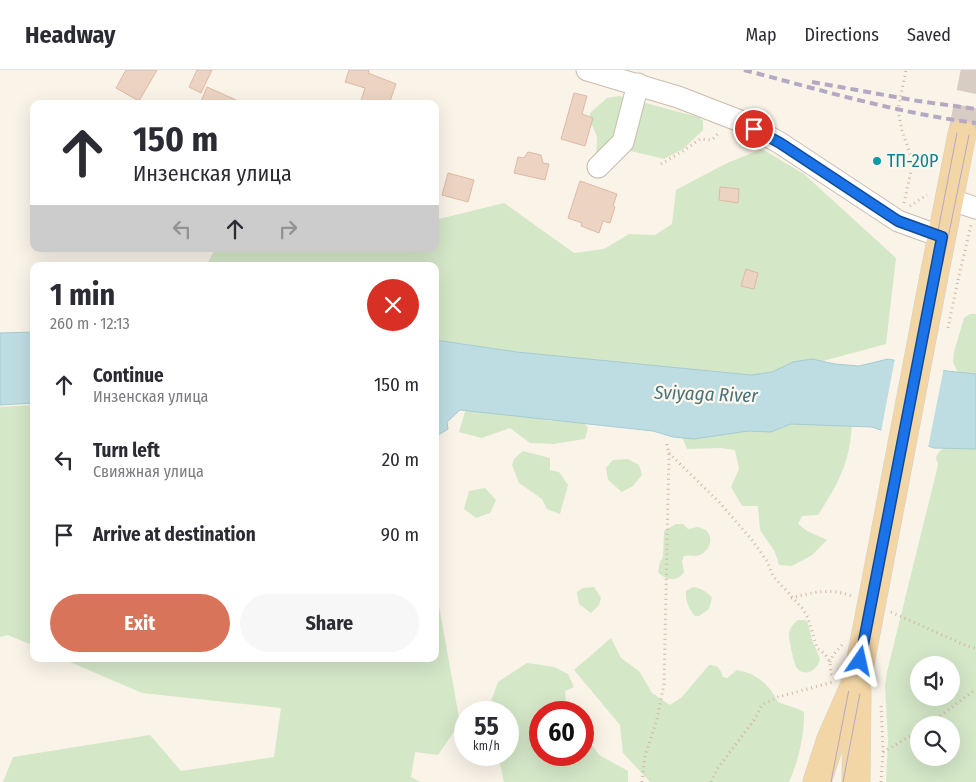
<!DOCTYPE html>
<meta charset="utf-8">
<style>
:root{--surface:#fff;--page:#f7f7f7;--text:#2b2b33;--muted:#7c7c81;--line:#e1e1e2;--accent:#d87459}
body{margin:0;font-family:"Fira Sans Condensed",sans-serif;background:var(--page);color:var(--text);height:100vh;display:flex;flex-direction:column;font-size:19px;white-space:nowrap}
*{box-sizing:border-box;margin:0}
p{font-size:16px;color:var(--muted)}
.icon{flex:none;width:28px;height:28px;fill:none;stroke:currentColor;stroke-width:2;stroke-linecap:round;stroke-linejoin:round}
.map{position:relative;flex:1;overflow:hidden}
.panel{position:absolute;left:30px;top:192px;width:409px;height:400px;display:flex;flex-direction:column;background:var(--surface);border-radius:10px;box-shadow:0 5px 20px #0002}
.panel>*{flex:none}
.guide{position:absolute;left:30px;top:30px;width:409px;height:152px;border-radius:10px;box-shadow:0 5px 20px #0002;background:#fff;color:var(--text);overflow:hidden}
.tools{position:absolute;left:910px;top:586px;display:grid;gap:10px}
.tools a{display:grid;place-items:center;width:50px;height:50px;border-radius:50%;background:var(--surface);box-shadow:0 5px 20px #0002;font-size:25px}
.speed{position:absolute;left:454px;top:631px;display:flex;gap:10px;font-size:25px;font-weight:700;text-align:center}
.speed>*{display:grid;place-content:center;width:65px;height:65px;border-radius:50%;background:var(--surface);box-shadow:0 5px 20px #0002;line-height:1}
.speed small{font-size:12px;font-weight:400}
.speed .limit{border:8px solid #d22;background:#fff;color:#111}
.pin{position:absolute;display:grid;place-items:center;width:42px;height:42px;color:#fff;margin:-21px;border:2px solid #fff;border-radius:50%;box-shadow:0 1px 5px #0007}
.me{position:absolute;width:55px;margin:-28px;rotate:11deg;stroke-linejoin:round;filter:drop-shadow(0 0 4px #0008)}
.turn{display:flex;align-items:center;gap:18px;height:105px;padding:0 20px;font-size:22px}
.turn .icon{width:65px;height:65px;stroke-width:2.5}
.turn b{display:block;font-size:35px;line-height:42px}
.lanes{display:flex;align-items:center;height:48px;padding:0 20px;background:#0003;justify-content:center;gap:25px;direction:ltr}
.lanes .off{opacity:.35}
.round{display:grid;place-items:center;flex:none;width:52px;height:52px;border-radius:26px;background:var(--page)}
.head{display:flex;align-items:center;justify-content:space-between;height:85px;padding:0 20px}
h1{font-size:30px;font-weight:700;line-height:38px}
.button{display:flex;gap:10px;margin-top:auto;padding:10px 20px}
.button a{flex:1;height:58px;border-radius:30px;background:var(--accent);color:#fff;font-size:20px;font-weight:700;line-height:58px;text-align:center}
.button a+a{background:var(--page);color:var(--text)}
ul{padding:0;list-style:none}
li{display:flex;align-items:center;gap:15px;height:75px;padding:0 20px}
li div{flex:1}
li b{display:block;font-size:19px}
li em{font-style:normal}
header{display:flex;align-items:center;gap:30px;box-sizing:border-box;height:70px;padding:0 25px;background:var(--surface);border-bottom:1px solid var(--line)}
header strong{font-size:24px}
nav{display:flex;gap:28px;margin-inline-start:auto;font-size:18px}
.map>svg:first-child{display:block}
.green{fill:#d4e7c7;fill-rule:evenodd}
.water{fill:#bedde2;stroke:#a5ccd3}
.pier{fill:#faf3e8}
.building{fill:#edd3c2;stroke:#debaa4}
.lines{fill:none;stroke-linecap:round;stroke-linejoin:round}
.major-tunnel{stroke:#d8cdc2;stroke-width:28;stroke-dasharray:28 14;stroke-linecap:butt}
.minor-casing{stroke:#cbbbaf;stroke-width:23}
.major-casing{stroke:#d8d1cd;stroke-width:29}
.path{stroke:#d2b6a5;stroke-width:3;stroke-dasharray:1 4;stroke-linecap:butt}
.minor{stroke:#fff;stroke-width:21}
.major{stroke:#f2d6a6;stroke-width:28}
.tram{stroke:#b6a7c3;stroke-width:1}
.rail{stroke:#b6a7c3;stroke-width:4;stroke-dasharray:8 5;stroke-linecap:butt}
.major-bridge-casing{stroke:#d8d1cd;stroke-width:29;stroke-linecap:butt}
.path-bridge{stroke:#d2b6a5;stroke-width:3;stroke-dasharray:1 4;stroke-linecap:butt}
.major-bridge{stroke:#f2d6a6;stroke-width:28}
.route-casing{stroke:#114b97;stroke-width:12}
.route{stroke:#1a73e8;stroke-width:9}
.culture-dot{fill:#0f9aa8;stroke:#fdf7ee;stroke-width:2}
.labels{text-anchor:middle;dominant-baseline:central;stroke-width:4.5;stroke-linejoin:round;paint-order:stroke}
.culture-label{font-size:18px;fill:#0d838f;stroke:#fdf7ee;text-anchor:start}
.water-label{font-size:19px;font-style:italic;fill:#47737c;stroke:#fdf7ee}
</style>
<header>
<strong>Headway</strong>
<nav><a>Map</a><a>Directions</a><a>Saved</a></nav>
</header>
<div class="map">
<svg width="976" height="712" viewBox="0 0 976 712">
<rect width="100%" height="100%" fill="#faf3e8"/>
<g class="green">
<polygon points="619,26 698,47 703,51 703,60 683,79 664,89 627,80 596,87 597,67 590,50 590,43 607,28"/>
<polygon points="762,79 804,104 896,188 886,274 756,309 435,274 435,196 206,196 215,179 435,179 435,150 504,133 574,183 604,179 629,164 655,165 672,154 676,120 727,93"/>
<polygon points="970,244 976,244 976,311 958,303 953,292 954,282 964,248"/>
<polygon points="34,335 34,576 8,565 0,567 0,337"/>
<polygon points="466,338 525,345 550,351 579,347 588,358 585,369 553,374 530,373 510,358 482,368 459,362"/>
<path d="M852,345c0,42 -11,65 -34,100l-16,1 -4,8 9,7 20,9 -15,15 -20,11 -13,-1 -4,-13 -15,-22 -2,-24h-16l-11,-19 8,-18 -4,-19 -14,-2 -34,1 -7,-17z"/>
<path d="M976,374v338h-90l2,-41 -3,-55 2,-14 51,-207 -2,-7c1,-3 2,-5 4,-7 8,-8 26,-6 36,-7zM919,595h32v33h-32zM919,655h32v33h-32z"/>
<polygon points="523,381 550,388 550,400 559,402 568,415 560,444 547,439 542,429 519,413 512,395 514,389"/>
<polygon points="628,389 639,395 642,405 633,416 622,422 608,410 606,398 613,390"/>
<polygon points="485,418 496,430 490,443 476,448 464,439 469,421"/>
<path d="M676,454h7l5,5 10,-2 8,3c2,3 4,5 4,8 2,8 -6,17 -14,18 -4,0 -7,-1 -12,0l-2,5 2,11c-7,10 -18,9 -26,0l2,-10 3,-5 1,-26z"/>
<polygon points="594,517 601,528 599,535 591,543 579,534 577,522 583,518"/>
<path d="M693,517c7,1 15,5 19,11l-3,11 -10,7h-4c-6,-6 -10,-16 -9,-25z"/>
<polygon points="435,522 439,536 460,653 438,685 415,682 411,707 420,712 3,712 13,687 150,665 181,701 274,687 281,638 142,623 63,589 435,589"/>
<path d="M798,550h7l3,3 4,17 8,19c-2,11 -15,19 -23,9 -3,-3 -9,-32 -8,-35 1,-5 5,-10 9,-13z"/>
<path d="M611,568l10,20 18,13 13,22 18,12 12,-8 27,-32c10,0 11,4 14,12l4,1 10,-8c20,4 32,14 41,32 9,4 18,5 26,10 1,20 -6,51 -15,70h-139l-27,-29 -3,-28 -46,-55z"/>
<polygon points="527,593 554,597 568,604 574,617 565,621 567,642 540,642 540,685 582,685 583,662 599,685 628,701 628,712 504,712 498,685 508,685 508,642 487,642 498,612"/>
</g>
<g class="water">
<polygon points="34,262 34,333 0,335 0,263"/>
<polygon points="435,270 517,282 751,305 772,302 793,292 812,289 835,294 859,296 888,289 947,301 976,304 976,379 934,378 872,357 791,354 771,362 748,361 694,369 673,367 653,361 460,340 447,352 448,359 435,367"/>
</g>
<polygon class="pier" points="895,288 944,297 928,378 881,362"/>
<g class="building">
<polygon points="126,0 157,0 139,31 116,18"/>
<polygon points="197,0 212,0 201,23 189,17"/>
<polygon points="349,0 369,0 368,3 396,14 389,34 360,34 365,18 345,12"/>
<polygon points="207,17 245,34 200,34"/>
<polygon points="574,23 587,26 582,44 593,48 585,76 561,69"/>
<polygon points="528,82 541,85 543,93 549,94 545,110 514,103 518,87 524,88"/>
<polygon points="448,103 474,110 468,132 442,125"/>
<polygon points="580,111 617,124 613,136 615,137 610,153 603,151 599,163 581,156 582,153 568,148"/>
<polygon points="720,117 739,119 738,133 719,130"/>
<polygon points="746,199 758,203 754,219 741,216"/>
</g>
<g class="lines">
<polyline class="major-tunnel" points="962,64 975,0"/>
<defs>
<g id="minor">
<polyline points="587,0 678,27 740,51 780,73 898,151 942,167"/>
<polyline points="598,97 623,72 638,14"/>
<polyline points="949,129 976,138"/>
</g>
<g id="major">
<polyline points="934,206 962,64"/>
<polyline points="817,712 831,669 857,610"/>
<polyline points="856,712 857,622"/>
</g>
</defs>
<use href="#minor" class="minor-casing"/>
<use href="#major" class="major-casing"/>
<g class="path">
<polyline points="661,94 683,81 700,69 711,70 715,67 719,62"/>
<polyline points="904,133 913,92 902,61 898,40 906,0"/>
<polyline points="910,136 927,125"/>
<polyline points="958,210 971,155"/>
<polyline points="669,383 719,432 752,470 767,491 773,506 803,539 808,548 817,578 825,584 830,592 831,604 834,607"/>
<path d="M791,528c20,-5 40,-11 60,-2"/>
<polyline points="891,542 967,576 976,578"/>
<polyline points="830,592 833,585 842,575"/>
<polyline points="928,655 976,619"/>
<polyline points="883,682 919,661"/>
<polyline points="642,712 645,686 657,649 664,614 669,383 666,371"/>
<polyline points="711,712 717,699 754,650 762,635 778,627 833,612"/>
<polyline points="881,712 883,682 881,633"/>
</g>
<use href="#minor" class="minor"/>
<use href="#major" class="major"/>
<g class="tram">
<polyline points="831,712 957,63"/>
<polyline points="843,712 940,207 969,65"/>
</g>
<g class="rail">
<path d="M744,0c77,20 153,43 232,53"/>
<polyline points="812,12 918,31 976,39"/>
</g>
<defs>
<polyline id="major-bridge" points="857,610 934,206"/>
</defs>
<use href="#major-bridge" class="major-bridge-casing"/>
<polyline class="path-bridge" points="948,258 958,210"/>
<use href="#major-bridge" class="major-bridge"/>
</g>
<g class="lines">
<defs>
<polyline id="route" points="754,59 780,73 898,151 942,167 860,591"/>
</defs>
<use href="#route" class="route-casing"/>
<use href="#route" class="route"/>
</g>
<circle class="culture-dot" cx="877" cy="91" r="5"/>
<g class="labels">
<g class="culture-label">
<text x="887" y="91">ТП-20Р</text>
</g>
<g class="water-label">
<text transform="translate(706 324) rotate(2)">Sviyaga River</text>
</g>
</g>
</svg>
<div class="tools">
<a><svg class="icon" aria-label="sound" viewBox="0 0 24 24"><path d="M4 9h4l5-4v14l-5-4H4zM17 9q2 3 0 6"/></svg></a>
<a><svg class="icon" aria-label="search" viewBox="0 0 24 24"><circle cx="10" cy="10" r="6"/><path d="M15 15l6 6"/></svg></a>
</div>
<div class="speed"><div>55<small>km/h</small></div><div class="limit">60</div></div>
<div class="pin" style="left:754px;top:59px;background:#d93025"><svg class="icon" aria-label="arrive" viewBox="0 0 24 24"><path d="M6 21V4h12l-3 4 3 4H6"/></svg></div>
<svg class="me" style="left:860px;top:591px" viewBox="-20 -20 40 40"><path d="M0-17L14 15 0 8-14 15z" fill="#1a73e8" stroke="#fff" stroke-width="4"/></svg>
<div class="guide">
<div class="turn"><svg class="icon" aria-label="ahead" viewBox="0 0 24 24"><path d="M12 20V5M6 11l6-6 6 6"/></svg><div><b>150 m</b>Инзенская улица</div></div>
<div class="lanes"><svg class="icon off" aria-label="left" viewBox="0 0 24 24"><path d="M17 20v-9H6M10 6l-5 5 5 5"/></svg><svg class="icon" aria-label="ahead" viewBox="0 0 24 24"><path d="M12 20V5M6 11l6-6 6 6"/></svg><svg class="icon off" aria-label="right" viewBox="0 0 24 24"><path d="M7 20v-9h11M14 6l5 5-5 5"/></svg></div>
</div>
<section class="panel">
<div class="head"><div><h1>1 min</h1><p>260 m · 12:13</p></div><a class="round" style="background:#d93025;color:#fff"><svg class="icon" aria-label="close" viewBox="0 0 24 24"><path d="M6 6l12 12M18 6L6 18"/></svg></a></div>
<ul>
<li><svg class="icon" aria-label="ahead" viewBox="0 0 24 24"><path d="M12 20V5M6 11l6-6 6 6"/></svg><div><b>Continue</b><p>Инзенская улица</p></div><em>150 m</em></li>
<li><svg class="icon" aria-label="left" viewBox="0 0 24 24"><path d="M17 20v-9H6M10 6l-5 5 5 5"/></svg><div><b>Turn left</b><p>Свияжная улица</p></div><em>20 m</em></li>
<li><svg class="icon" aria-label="arrive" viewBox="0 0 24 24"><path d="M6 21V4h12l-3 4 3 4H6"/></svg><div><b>Arrive at destination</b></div><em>90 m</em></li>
</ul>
<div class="button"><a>Exit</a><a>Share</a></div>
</section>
</div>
